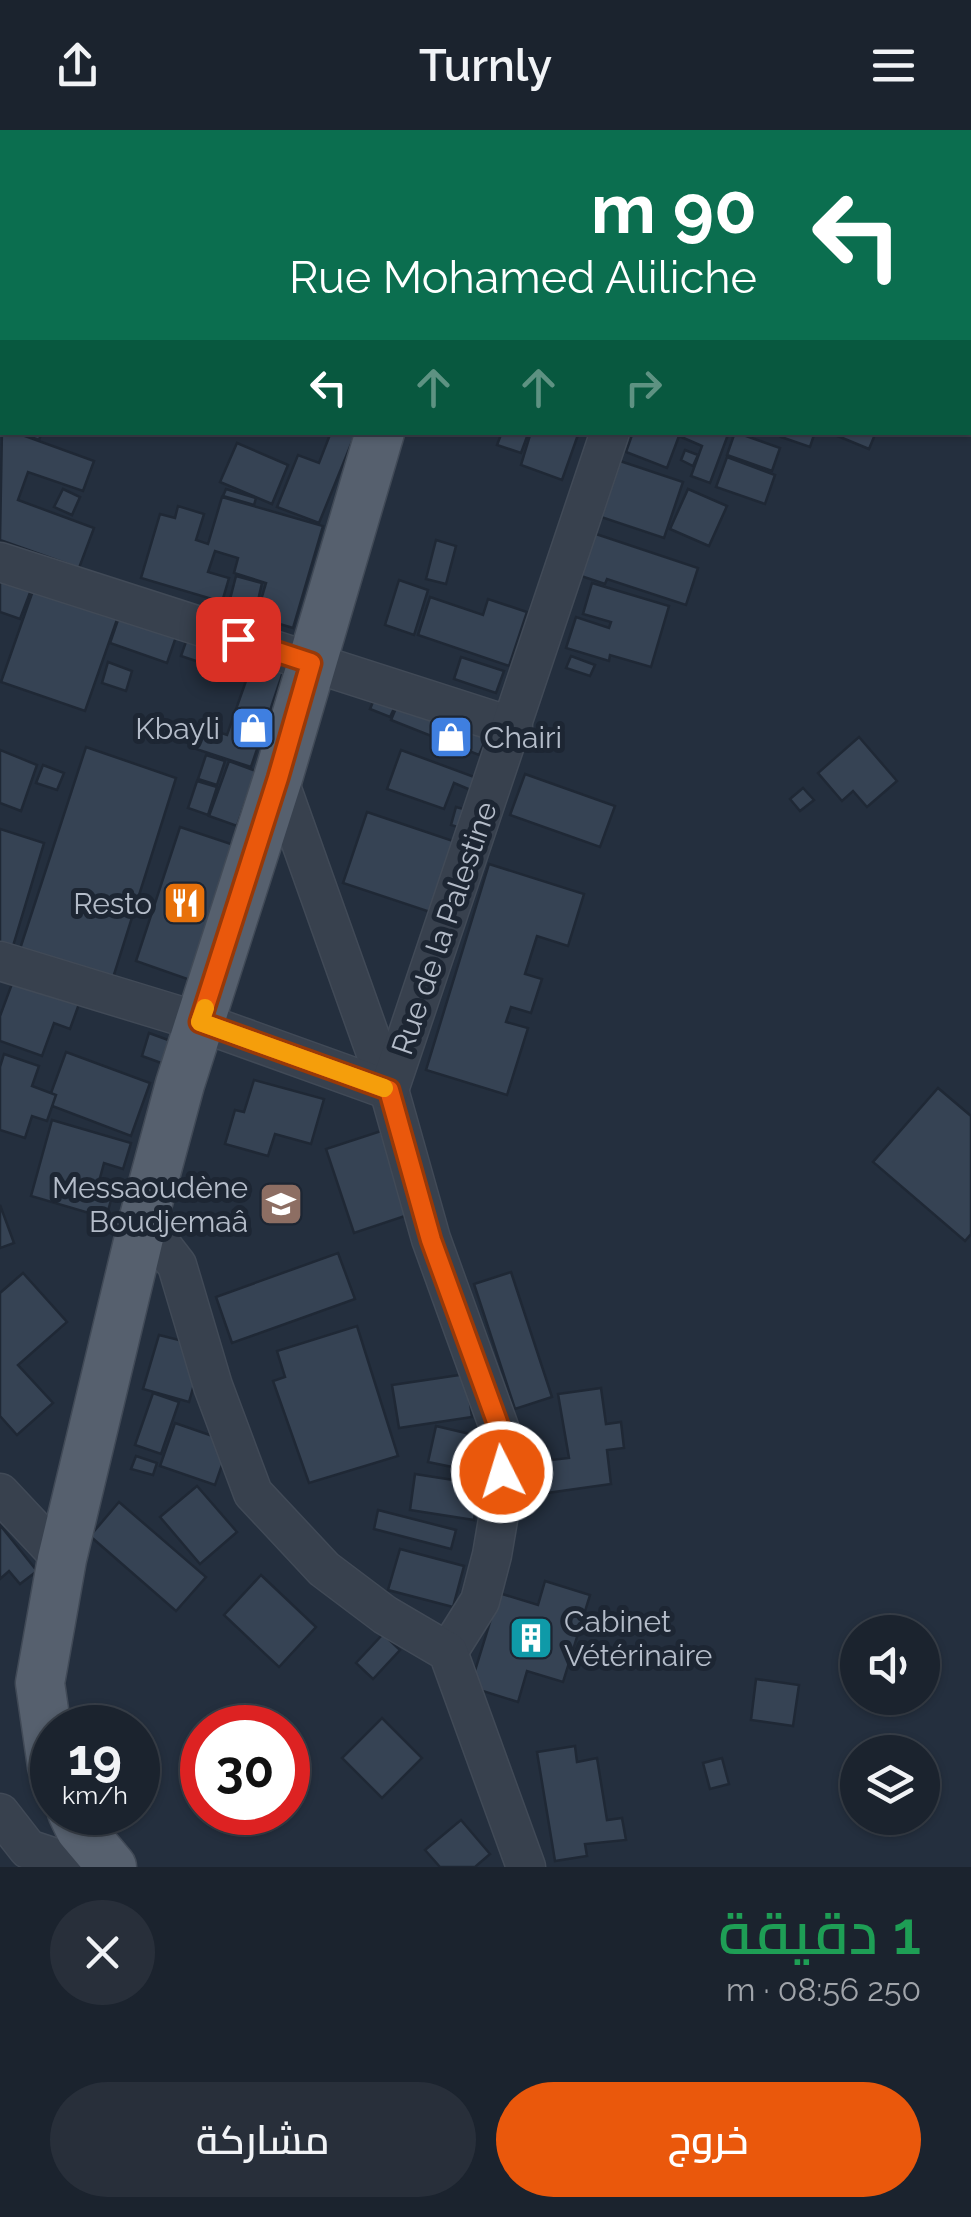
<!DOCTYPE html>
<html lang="ar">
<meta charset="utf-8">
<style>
:root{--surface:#1b232e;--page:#282f3a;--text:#f1f3f6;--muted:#a0a4aa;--line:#39404a;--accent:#ea580c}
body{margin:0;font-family:Raleway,Cairo,sans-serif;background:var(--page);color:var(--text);direction:rtl;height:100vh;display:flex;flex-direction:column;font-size:38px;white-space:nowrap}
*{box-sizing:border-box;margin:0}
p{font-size:32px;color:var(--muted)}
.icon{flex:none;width:55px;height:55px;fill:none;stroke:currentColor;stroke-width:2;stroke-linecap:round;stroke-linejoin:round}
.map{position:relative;height:1737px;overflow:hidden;direction:ltr}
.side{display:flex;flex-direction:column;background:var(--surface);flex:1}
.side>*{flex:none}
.banner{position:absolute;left:0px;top:0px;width:972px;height:305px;box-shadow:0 2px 8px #0004,0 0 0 2px var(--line);direction:rtl;background:#0b6e4f;color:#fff;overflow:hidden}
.controls{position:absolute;left:840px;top:1485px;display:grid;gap:20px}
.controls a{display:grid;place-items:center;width:100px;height:100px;border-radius:50%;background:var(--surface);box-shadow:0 2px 8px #0004,0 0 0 2px var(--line);font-size:50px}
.speed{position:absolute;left:30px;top:1575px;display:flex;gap:20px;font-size:50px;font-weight:700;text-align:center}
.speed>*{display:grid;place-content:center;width:130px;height:130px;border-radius:50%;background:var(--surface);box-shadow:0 2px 8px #0004,0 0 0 2px var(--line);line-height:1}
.speed small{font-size:25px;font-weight:400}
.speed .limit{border:15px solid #d22;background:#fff;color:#111}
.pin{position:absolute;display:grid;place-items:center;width:85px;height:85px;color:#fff;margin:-42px;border-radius:20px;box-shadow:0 5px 15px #0006}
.me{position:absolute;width:110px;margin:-55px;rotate:355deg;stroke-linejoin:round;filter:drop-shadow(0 0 8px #0008)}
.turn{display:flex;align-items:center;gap:35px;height:210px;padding:0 50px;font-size:45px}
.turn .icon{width:130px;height:130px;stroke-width:2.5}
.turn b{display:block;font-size:70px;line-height:85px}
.lanes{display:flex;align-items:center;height:95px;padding:0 50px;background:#0003;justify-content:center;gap:50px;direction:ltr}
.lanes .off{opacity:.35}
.round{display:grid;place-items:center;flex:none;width:105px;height:105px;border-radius:52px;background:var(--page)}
.overview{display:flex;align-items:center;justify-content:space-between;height:170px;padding:0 50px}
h1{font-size:60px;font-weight:600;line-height:75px;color:#1e9e55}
.primary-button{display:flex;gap:20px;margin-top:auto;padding:20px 50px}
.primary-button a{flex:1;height:115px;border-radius:60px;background:var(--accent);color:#fff;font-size:40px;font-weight:600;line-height:115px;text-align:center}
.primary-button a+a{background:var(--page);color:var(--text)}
header{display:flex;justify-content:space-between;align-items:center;height:130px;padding:0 50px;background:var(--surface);font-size:45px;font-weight:600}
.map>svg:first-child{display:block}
.building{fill:#364354;stroke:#1f2835;stroke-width:2.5}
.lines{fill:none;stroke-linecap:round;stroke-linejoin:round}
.minor-casing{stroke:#414a57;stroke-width:41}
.major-casing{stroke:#414a57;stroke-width:51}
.minor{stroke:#38414e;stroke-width:38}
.major{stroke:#56606e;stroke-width:48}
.route-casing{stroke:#983908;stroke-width:25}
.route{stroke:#ea580c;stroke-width:18}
.slow{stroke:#f59e0b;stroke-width:18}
.labels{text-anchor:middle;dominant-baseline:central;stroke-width:10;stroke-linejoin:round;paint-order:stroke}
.poi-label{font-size:30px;fill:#b4bcc9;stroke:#1d2633;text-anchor:end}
.street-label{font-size:30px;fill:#b4bcc9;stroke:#1d2633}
</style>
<header><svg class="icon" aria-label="menu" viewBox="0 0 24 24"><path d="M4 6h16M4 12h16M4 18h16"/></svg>Turnly<svg class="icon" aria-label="share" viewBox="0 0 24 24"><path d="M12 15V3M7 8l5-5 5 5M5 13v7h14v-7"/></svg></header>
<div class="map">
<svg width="971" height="1737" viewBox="0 0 971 1737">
<rect width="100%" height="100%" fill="#242f3e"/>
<g class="building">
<polygon points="0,0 49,0 2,4"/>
<polygon points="186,0 252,0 185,2"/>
<polygon points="323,0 424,0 322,2"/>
<polygon points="739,0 825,0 738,2"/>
<polygon points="0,73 2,74 2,116 0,115"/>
<polygon points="2,298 2,302 14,302 94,331 83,361 28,342 18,370 94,398 79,438 0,410"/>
<polygon points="17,302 42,302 39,310"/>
<polygon points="331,302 356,302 319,393 277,377 298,325 319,333"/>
<polygon points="502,302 528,304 521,323 497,315"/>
<polygon points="531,302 579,302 562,350 521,335"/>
<polygon points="633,302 729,302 710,353 691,346 702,316 679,306 667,338 626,322"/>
<polygon points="735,302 780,318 772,341 727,325"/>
<polygon points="783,302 815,302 810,317 781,307"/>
<polygon points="828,302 876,302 869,319"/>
<polygon points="237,313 288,335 272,374 220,352"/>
<polygon points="685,320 698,325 693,336 681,330"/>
<polygon points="727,327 775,345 765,374 716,357"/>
<polygon points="620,331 683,352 664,408 601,387"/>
<polygon points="63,359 80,367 72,385 54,377"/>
<polygon points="226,359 256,368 254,375 223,366"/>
<polygon points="688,359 727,376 709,416 670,399"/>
<polygon points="222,367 323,396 293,498 256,487 266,453 234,443 238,428 215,421 208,442 229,448 222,472 141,448 160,384 175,388 178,376 204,384 196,410 208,414"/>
<polygon points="593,403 698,438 686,475 607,449 605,454 578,445"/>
<polygon points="436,410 456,416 446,454 426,449"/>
<polygon points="236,446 262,453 254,488 227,481"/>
<polygon points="0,448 31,460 20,489 0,482"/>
<polygon points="399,450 428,460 414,505 385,495"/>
<polygon points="36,452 120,481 85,581 1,552"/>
<polygon points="592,453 669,476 651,537 610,525 609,531 566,518 576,487 609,498 611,492 583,484"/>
<polygon points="430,467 483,485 488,469 527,482 509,536 418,505"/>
<polygon points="120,484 177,504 167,533 110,513"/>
<polygon points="189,503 285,536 251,637 196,619 204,597 227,605 247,548 181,526"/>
<polygon points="571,526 595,535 590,546 566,538"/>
<polygon points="461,527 504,541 496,563 454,549"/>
<polygon points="108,532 132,541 126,561 102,553"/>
<polygon points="378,560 399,568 390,587 370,579"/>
<polygon points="402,564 490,599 479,625 391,590"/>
<polygon points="859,607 897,651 867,677 853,661 842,671 818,643"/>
<polygon points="86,617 176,648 112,851 19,822"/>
<polygon points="0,620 37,635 21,681 0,673"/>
<polygon points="401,620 477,648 473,661 454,653 444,679 387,659"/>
<polygon points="206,625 225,631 217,655 198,649"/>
<polygon points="229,631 256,641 237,696 209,686"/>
<polygon points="43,635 64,643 57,660 36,653"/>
<polygon points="525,644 615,676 600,717 510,685"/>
<polygon points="197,651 217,657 208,685 188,678"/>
<polygon points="803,658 814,670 800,681 790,669"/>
<polygon points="456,677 467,680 461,698 451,695"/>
<polygon points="367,682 462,714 439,785 343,753"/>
<polygon points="180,697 234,715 190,850 136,831"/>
<polygon points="0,699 44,713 10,826 0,823"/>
<polygon points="489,734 584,764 568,816 537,806 525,844 542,849 531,883 511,877 506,892 528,898 507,965 426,940"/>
<polygon points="13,851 79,874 70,899 54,893 42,926 0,911 0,886"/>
<polygon points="149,903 171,911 164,934 142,926"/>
<polygon points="66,922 150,953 131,1006 47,974"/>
<polygon points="4,924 39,936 32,956 56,965 47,991 32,986 25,1008 0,1000 0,937"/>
<polygon points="254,950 324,969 311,1014 275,1004 268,1026 225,1014 235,980 244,982"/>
<polygon points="938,958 971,986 971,1104 965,1111 873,1032"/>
<polygon points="52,990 131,1013 123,1039 104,1033 97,1059 113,1063 106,1088 31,1066"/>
<polygon points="381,1001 408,1085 354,1103 326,1019"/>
<polygon points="0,1075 14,1113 0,1118"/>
<polygon points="338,1123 355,1169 232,1213 216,1167"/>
<polygon points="511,1142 552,1267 515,1279 474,1154"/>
<polygon points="23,1143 67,1192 18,1235 53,1273 17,1305 0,1286 0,1163"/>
<polygon points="357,1196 398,1326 309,1353 273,1251 285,1247 277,1221"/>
<polygon points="159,1205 195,1214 201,1230 189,1272 143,1259"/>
<polygon points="466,1244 472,1287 399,1298 392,1255"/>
<polygon points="601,1258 606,1294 621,1292 624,1318 607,1320 611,1354 547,1363 542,1331 569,1328 558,1264"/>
<polygon points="153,1263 179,1272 161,1324 135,1315"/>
<polygon points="175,1293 230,1312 215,1355 160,1336"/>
<polygon points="436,1296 470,1304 462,1339 428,1332"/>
<polygon points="136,1326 157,1333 153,1345 131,1339"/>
<polygon points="415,1344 479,1354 474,1390 410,1380"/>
<polygon points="197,1356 237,1402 200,1434 160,1387"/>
<polygon points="119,1372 206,1447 176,1481 90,1406"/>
<polygon points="378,1380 456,1400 451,1419 374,1399"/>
<polygon points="0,1395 37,1441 20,1454 9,1441 0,1449"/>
<polygon points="400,1419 464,1436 453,1477 388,1460"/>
<polygon points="261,1445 316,1497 279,1537 224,1485"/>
<polygon points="545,1451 590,1465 563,1552 527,1541 518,1572 470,1557 499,1463 538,1475"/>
<polygon points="383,1504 400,1520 373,1549 356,1533"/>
<polygon points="756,1549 799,1555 793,1596 751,1590"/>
<polygon points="382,1588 422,1628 382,1668 342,1628"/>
<polygon points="575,1616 577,1632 597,1628 607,1690 622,1688 626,1710 585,1714 587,1726 555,1731 537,1622"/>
<polygon points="722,1628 729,1654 710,1659 703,1633"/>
<polygon points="461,1690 490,1724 475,1737 440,1737 425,1720"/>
</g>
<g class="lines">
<defs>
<g id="minor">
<polyline points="506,0 514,2"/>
<polyline points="59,2 60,0"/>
<polyline points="700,2 701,0"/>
<polyline points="0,54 2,55"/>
<polyline points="970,143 971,143"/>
<polyline points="0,194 2,186"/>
<polyline points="0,432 513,597"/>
<polyline points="278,648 389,960 431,1109 504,1311 501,1372 492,1425 480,1471 448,1522"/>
<polyline points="0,831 200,892 389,960"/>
<polyline points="389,960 610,302"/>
<polyline points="143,1091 177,1135 213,1256 253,1363 324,1439 385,1485 448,1522 526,1737"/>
<polyline points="0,1363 62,1429"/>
<polyline points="0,1683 28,1719 82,1737"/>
</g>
<g id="major">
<polyline points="472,2 473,0"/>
<polyline points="52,1636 40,1553 62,1429 143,1091 180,954 278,648 380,302"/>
<polyline points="72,1682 80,1699 112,1737"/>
</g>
</defs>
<use href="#minor" class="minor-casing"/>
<use href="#major" class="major-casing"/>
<use href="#minor" class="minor"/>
<use href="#major" class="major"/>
</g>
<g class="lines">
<defs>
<polyline id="route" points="238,509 311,533 278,648 200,892 389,960 431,1110 504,1311 502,1342"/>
</defs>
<use href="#route" class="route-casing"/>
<use href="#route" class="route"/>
<polyline class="slow" points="205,878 200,892 384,958"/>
</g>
<defs>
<symbol id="shop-square" viewBox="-11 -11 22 22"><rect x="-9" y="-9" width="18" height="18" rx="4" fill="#3f7fe0" stroke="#1d2633"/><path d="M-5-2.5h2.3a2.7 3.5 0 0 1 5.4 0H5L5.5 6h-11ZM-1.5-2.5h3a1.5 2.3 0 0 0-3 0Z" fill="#fff"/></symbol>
<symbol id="restaurant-square" viewBox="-11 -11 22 22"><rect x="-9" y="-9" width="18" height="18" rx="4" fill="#e8710a" stroke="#1d2633"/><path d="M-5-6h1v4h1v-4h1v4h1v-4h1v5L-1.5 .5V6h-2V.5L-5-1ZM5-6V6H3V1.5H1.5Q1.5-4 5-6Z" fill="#fff"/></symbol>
<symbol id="school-square" viewBox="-11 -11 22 22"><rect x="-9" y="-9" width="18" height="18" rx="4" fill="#8d6e63" stroke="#1d2633"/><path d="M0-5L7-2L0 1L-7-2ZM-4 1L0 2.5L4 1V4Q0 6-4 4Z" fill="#fff"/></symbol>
<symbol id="building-square" viewBox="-11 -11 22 22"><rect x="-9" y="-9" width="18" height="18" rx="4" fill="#0f9aa8" stroke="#1d2633"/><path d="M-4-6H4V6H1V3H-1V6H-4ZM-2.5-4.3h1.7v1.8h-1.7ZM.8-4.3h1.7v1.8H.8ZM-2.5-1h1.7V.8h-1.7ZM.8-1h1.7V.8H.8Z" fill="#fff"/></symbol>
</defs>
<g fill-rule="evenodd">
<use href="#shop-square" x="228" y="573" width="50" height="50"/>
<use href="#shop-square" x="426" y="582" width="50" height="50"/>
<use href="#restaurant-square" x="160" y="748" width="50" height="50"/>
<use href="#school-square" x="256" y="1049" width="50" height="50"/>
<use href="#building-square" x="506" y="1483" width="50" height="50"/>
</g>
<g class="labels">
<g class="poi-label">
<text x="220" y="598">Kbayli</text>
<text x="484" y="607" text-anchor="start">Chairi</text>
<text x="152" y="773">Resto</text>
<text x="248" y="1057">Messaoudène<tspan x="248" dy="34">Boudjemaâ</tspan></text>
<text x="564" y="1491" text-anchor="start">Cabinet<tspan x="564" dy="34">Vétérinaire</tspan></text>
</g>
<g class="street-label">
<text transform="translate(444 798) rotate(-71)">Rue de la Palestine</text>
</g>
</g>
</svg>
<div class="controls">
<a><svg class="icon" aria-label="sound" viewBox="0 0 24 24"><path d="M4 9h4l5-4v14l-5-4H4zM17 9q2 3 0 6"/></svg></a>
<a><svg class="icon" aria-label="layers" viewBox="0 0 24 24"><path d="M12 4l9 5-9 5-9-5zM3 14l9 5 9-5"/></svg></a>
</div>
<div class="speed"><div>19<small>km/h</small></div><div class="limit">30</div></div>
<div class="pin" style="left:238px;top:509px;background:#d93025"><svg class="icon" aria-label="arrive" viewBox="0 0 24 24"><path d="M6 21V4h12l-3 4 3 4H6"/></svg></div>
<svg class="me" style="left:502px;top:1342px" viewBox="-20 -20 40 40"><circle r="17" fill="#ea580c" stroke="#fff" stroke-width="3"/><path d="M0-11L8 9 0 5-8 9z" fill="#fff"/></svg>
<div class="banner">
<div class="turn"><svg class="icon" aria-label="left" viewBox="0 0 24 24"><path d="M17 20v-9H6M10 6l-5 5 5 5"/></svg><div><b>90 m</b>Rue Mohamed Aliliche</div></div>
<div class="lanes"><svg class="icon" aria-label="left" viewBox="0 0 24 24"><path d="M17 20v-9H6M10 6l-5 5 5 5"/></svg><svg class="icon off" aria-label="ahead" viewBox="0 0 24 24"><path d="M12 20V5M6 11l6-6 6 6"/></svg><svg class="icon off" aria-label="ahead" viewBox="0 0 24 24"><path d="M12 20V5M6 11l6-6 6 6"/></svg><svg class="icon off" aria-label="right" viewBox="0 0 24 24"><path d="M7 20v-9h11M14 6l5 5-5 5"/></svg></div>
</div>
</div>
<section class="side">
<div class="overview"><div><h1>1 دقيقة</h1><p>250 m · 08:56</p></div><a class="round"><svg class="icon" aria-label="close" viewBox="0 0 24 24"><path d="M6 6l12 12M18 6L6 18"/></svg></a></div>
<div class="primary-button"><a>خروج</a><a>مشاركة</a></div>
</section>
